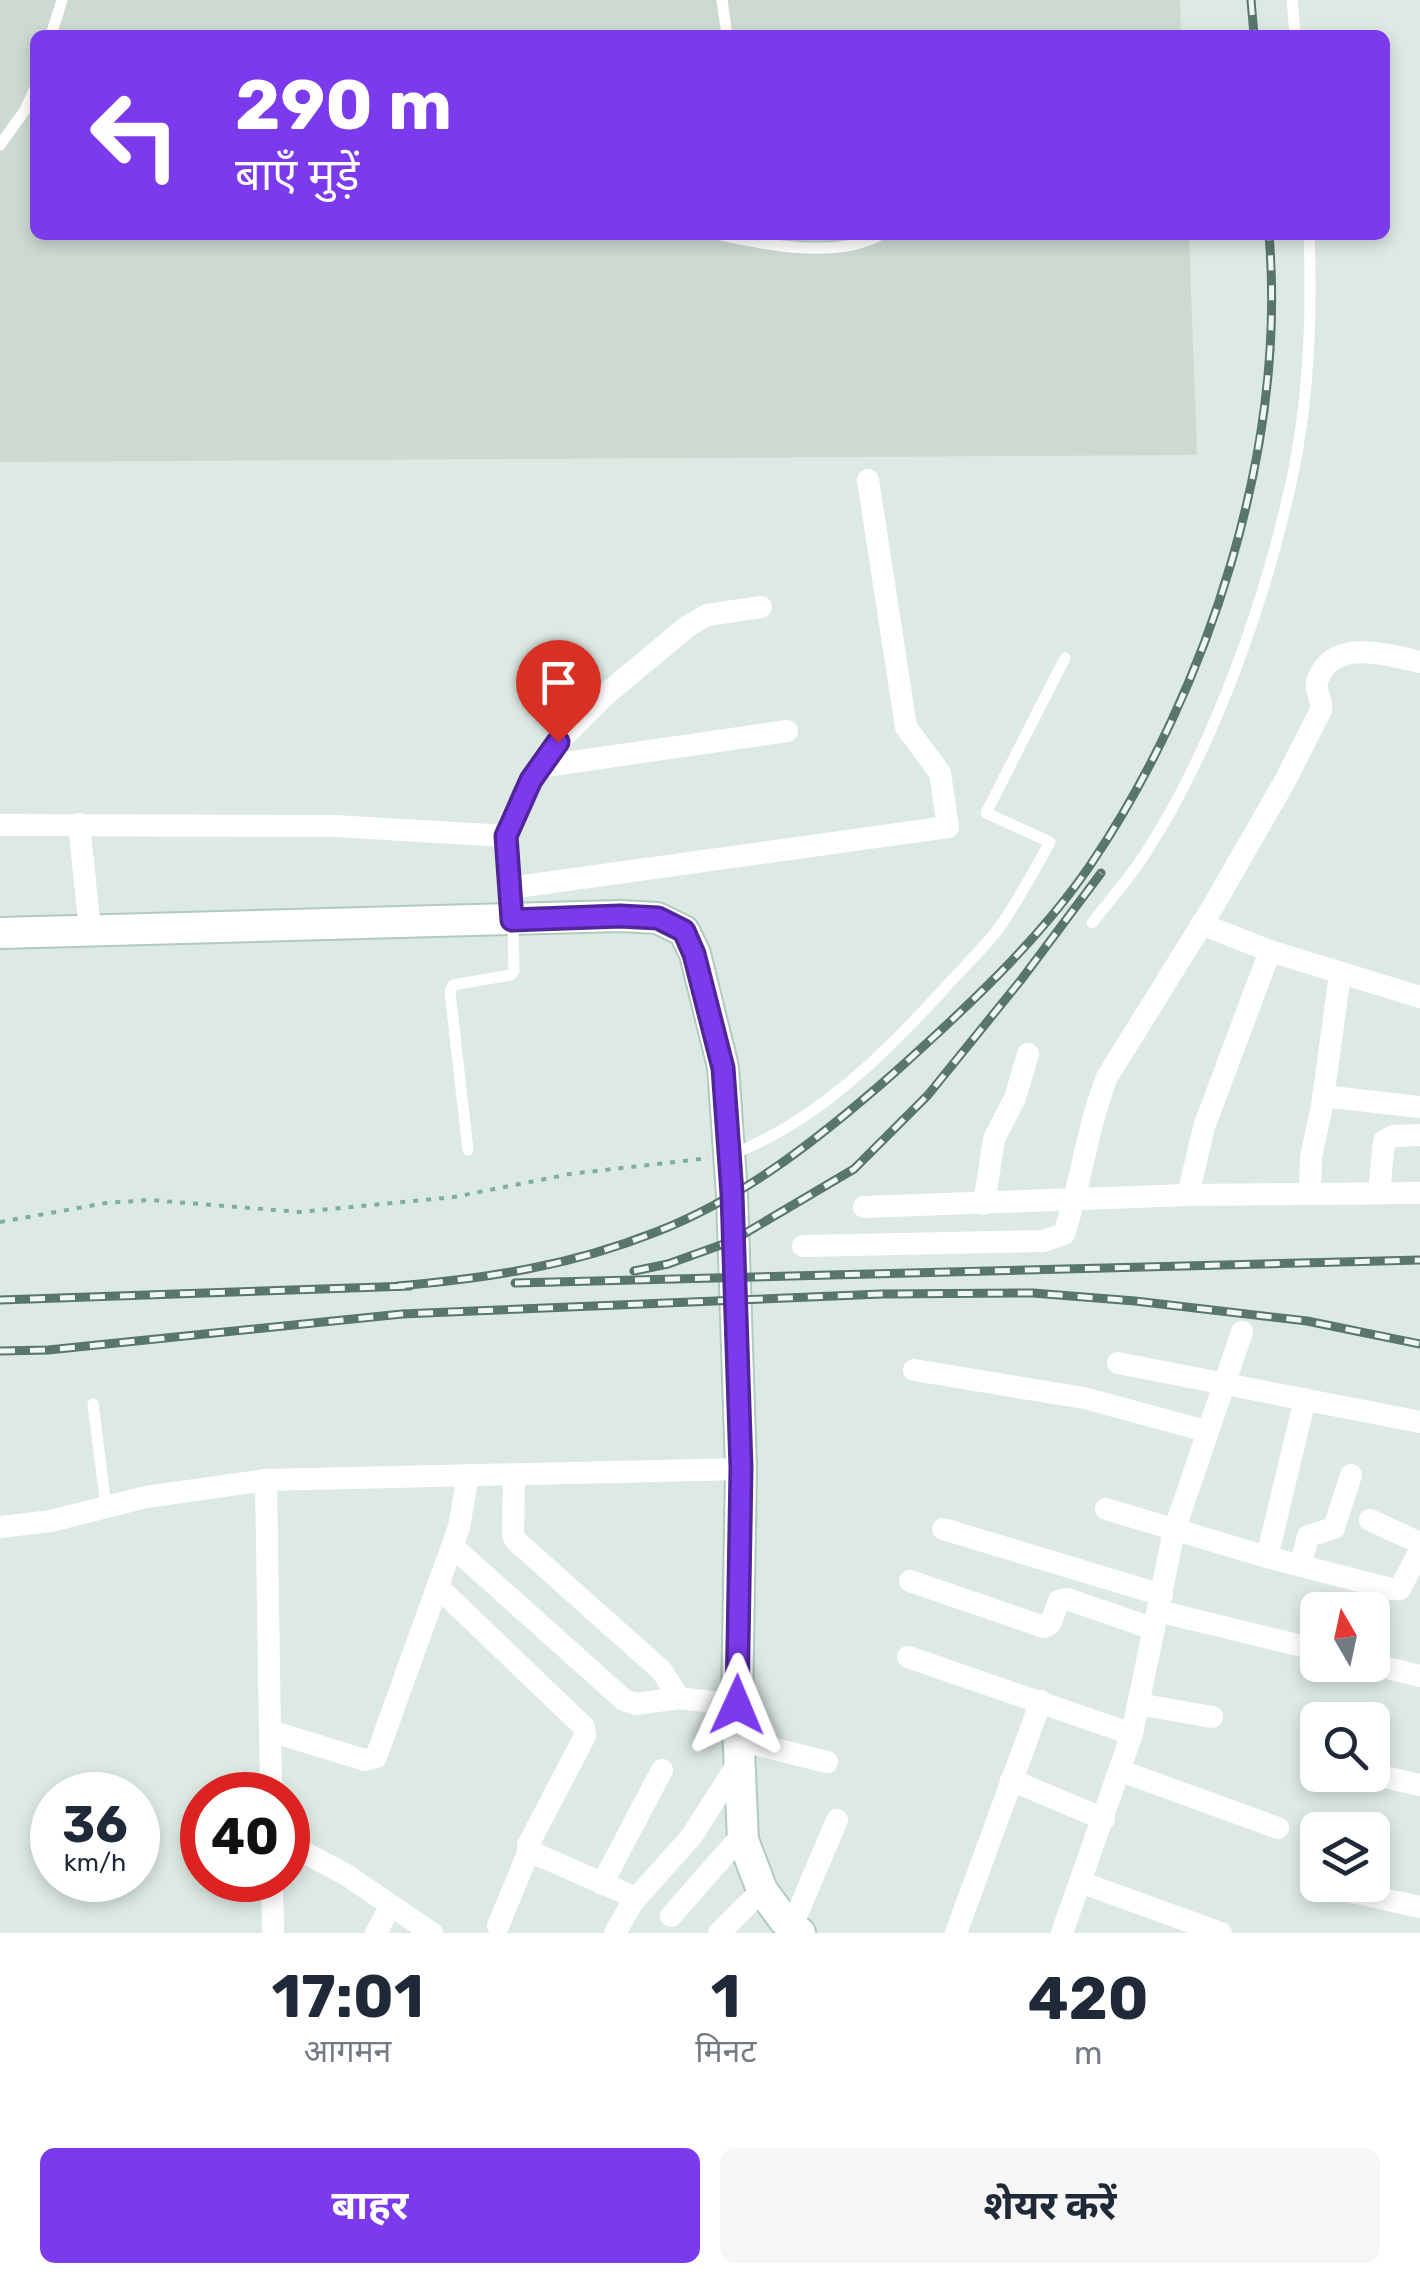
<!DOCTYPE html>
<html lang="hi">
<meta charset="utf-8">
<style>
:root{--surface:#fff;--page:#f6f6f7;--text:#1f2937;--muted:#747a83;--accent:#7c3aed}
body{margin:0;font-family:Rubik,"Noto Sans Devanagari",sans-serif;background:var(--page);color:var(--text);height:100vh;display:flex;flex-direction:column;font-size:38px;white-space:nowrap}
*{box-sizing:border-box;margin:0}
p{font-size:32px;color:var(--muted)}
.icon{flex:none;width:55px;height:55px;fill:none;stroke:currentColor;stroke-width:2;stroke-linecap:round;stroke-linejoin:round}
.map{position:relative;height:1933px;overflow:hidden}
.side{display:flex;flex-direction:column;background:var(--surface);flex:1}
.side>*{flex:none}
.guide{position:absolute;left:30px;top:30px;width:1360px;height:210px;border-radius:15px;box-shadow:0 5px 15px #0003;background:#7c3aed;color:#fff;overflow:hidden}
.needle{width:65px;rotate:351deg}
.tools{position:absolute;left:1300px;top:1592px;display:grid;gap:20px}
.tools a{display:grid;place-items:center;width:90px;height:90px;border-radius:15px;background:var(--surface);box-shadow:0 5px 15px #0003;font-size:50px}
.speed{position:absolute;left:30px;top:1772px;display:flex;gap:20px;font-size:50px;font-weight:700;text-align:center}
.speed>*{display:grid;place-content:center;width:130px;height:130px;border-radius:50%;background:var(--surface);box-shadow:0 5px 15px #0003;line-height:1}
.speed small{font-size:25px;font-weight:400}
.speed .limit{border:15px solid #d22;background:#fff;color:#111}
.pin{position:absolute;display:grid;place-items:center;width:85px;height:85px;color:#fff;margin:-102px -42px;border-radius:50% 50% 50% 0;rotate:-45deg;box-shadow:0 0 10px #0007}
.pin .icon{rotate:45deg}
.me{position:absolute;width:110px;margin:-55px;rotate:1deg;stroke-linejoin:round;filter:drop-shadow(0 0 8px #0008)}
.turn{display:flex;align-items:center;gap:35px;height:210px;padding:0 40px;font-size:45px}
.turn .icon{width:130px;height:130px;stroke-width:2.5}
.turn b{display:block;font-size:70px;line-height:85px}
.eta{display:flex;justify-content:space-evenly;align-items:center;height:170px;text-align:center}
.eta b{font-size:60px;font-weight:700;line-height:70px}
.button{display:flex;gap:20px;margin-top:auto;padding:20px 40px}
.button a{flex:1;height:115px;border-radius:15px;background:var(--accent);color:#fff;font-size:40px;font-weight:700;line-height:115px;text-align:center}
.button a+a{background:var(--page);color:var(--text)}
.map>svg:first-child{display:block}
.built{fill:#ccdad2}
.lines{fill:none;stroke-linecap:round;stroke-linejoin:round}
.secondary-casing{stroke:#b0cabf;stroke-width:34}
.path{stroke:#7caf9c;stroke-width:4;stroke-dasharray:5 8;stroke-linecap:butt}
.lane{stroke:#fff;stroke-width:11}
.street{stroke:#fff;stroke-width:22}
.secondary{stroke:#fff;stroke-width:30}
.rail-casing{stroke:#58766c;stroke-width:9}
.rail{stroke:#eef7f2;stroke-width:5;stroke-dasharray:15;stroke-linecap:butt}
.route-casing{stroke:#51269a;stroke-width:25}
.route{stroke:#7c3aed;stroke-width:18}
</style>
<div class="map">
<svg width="1420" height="1933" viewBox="0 0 1420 1933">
<rect width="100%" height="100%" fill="#ddeae3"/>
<polygon class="built" points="0,0 1180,0 1181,35 35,35 35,235 1189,235 1197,455 0,462"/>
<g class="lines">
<defs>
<polyline id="secondary" points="0,933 621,916 657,918 684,931 695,954 723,1067 732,1195 741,1469 737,1705 743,1840 762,1890 784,1920 800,1933"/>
</defs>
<use href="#secondary" class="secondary-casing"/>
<polyline class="path" points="0,1222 106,1203 150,1200 300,1212 454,1197 570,1174 709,1158"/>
<g class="lane">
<polyline points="722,0 727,35"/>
<polyline points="1292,0 1295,35"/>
<polyline points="51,35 62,0"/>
<polyline points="0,145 25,110 35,88"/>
<path d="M720,235c46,10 117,24 160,0"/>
<path d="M1092,923c17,-22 36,-43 51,-66 71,-108 125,-262 151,-388 15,-75 18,-157 15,-234"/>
<polyline points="468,1150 450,992 453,985 511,975 514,971 513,921"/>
<path d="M730,1155c88,-33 160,-106 222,-175 16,-17 33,-34 47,-52 19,-27 35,-57 51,-86l-64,-29 79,-155"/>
<polyline points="93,1404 106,1507"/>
</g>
<g class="street">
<polyline points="539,767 787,731"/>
<polyline points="79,824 90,930"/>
<polyline points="0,825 334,826 506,836"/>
<polyline points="509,888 948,827 940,773 906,727 868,480"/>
<polyline points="510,903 506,848 509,823 531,780 558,742 605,695 688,626 707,615 761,607"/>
<polyline points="1201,924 1270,951 1420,997"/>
<polyline points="1323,1096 1420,1107"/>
<polyline points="1310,1193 1311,1157 1322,1106 1340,974"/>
<polyline points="1379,1193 1384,1141 1393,1136 1420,1135"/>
<polyline points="1188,1195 1204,1127 1270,951"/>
<polyline points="984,1204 994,1139 1015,1098 1028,1054"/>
<polyline points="864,1207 1188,1195 1420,1193"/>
<path d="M803,1246l240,-5 21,-7c17,-51 23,-106 43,-157l105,-169 73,-127 36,-71c2,-11 -8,-20 -3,-31 16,-42 71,-24 102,-17"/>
<polyline points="1118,1363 1420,1422"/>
<polyline points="914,1370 1084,1398 1206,1431"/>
<polyline points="514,1475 513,1534 515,1540 662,1671 679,1698"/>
<polyline points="266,1480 271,1795"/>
<polyline points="1106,1509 1267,1557 1391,1589 1400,1589 1420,1550"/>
<polyline points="1370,1520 1420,1543"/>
<polyline points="0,1527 51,1521 146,1497 266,1480 741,1469"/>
<polyline points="943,1529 1162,1595"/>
<polyline points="452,1546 624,1700 636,1704 679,1698 737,1705"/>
<polyline points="1267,1557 1305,1399"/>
<polyline points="1301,1564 1308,1536 1334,1528 1351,1475"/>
<polyline points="910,1581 1044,1627 1050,1624 1059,1601 1067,1599 1154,1629"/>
<polyline points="439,1588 584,1727 585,1736 528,1845 529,1851 636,1898"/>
<polyline points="1158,1611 1318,1650"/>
<polyline points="908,1657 1132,1734"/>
<polyline points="1372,1664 1420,1676"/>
<polyline points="1138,1704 1212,1717"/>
<polyline points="270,1731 365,1760 376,1757 459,1527 468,1475"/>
<polyline points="738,1740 827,1762"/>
<polyline points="1121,1771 1278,1828"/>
<polyline points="1372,1774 1420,1785"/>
<polyline points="1011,1780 1104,1819"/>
<polyline points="288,1844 345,1874 432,1933"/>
<polyline points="272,1880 273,1933"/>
<polyline points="1080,1882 1221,1933"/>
<polyline points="602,1884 662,1770"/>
<polyline points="1343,1890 1420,1907"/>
<polyline points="671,1916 743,1834"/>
<polyline points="498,1926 529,1851"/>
<polyline points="792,1926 837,1820"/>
<polyline points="376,1933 390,1906"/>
<polyline points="615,1933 632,1903 691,1837 739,1762"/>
<polyline points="719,1933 762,1890"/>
<polyline points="956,1933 1041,1701"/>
<polyline points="1062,1933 1132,1734 1174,1531 1242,1332"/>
</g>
<use href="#secondary" class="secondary"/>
<defs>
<g id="rail">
<polyline points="1251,0 1254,35"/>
<polyline points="634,1271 668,1264 732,1241 854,1169 928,1095 1021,980 1101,873"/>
<polyline points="515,1283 1420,1260"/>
<path d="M398,1286c91,-8 172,-20 258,-54 90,-35 166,-96 238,-159 69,-62 144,-131 197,-209 118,-175 196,-417 178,-629"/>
<polyline points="0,1300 410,1286"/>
<polyline points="0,1351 48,1350 402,1314 882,1294 1033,1293 1135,1301 1307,1321 1420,1344"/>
</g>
</defs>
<use href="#rail" class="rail-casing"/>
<use href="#rail" class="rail"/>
</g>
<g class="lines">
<defs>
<polyline id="route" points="558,742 531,780 506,836 512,920 620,916 658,918 684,931 694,954 723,1068 732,1194 741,1468 737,1705"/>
</defs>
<use href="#route" class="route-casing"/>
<use href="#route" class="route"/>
</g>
</svg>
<div class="tools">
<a><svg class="needle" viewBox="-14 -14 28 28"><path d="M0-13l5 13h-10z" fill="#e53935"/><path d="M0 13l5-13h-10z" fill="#747a83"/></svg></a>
<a><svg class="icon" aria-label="search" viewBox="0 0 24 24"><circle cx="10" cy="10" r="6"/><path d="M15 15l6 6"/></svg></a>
<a><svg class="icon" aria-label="layers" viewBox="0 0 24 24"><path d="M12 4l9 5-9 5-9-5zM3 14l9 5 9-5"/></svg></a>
</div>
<div class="speed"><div>36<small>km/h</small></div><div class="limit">40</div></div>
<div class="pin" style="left:558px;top:742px;background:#d93025"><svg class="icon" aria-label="arrive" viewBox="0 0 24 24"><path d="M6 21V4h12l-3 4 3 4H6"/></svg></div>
<svg class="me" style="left:737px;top:1705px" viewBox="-20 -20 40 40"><path d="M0-17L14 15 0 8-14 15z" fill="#7c3aed" stroke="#fff" stroke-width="4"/></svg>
<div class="guide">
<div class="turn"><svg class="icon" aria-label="left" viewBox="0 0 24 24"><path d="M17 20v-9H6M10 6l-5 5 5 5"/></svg><div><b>290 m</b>बाएँ मुड़ें</div></div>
</div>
</div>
<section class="side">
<div class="eta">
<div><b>17:01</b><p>आगमन</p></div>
<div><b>1</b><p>मिनट</p></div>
<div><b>420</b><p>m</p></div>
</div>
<div class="button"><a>बाहर</a><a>शेयर करें</a></div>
</section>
